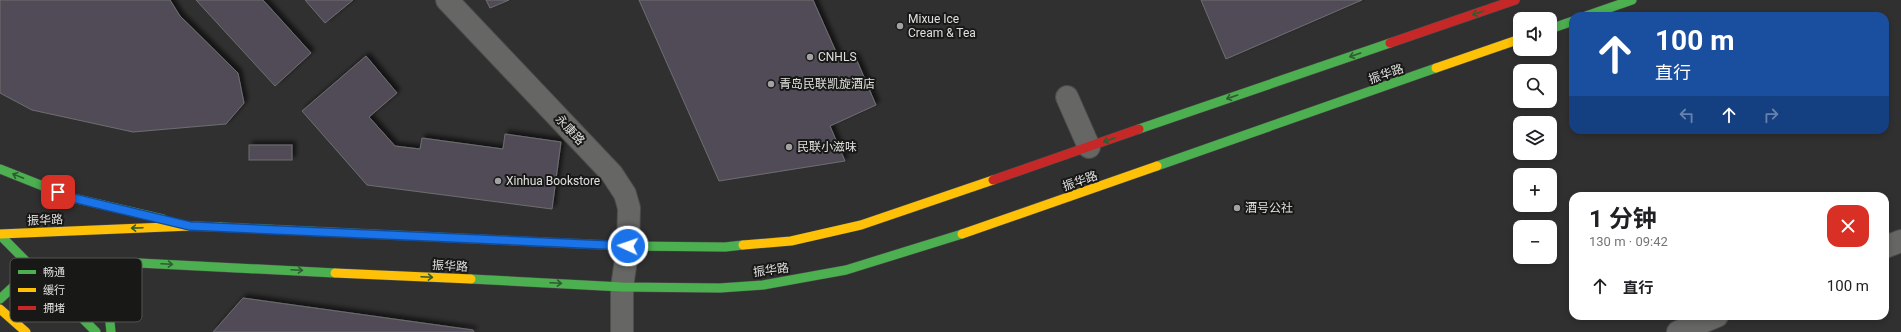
<!DOCTYPE html>
<html lang="zh">
<meta charset="utf-8">
<style>
:root{--surface:#fff;--page:#f2f2f2;--text:#202124;--muted:#757577}
body{margin:0;font-family:Roboto,"Noto Sans SC",sans-serif;background:var(--page);color:var(--text);height:100vh;display:flex;flex-direction:column;font-size:15px;white-space:nowrap}
*{box-sizing:border-box;margin:0}
p{font-size:13px;color:var(--muted)}
.icon{flex:none;width:22px;height:22px;fill:none;stroke:currentColor;stroke-width:2;stroke-linecap:round;stroke-linejoin:round}
.map{position:relative;flex:1;overflow:hidden}
.panel{position:absolute;left:1569px;top:192px;width:320px;height:128px;display:flex;flex-direction:column;background:var(--surface);border-radius:12px;box-shadow:0 2px 6px #0003}
.panel>*{flex:none}
.banner{position:absolute;left:1569px;top:12px;width:320px;height:122px;border-radius:12px;box-shadow:0 2px 6px #0003;background:#1a4fa0;color:#fff;overflow:hidden}
.tools{position:absolute;left:1513px;top:12px;display:grid;gap:8px}
.tools a{display:grid;place-items:center;width:44px;height:44px;border-radius:8px;background:var(--surface);box-shadow:0 2px 6px #0003;font-size:20px}
.pin{position:absolute;display:grid;place-items:center;width:34px;height:34px;color:#fff;margin:-17px;border-radius:8px;box-shadow:0 2px 6px #0006}
.me{position:absolute;width:44px;margin:-22px;rotate:273deg;stroke-linejoin:round;filter:drop-shadow(0 0 3px #0008)}
.turn{display:flex;align-items:center;gap:14px;height:84px;padding:0 20px;font-size:18px}
.turn .icon{width:52px;height:52px;stroke-width:2.5}
.turn b{display:block;font-size:28px;line-height:34px}
.lanes{display:flex;align-items:center;height:38px;padding:0 20px;background:#0003;justify-content:center;gap:20px;direction:ltr}
.lanes .off{opacity:.35}
.round{display:grid;place-items:center;flex:none;width:42px;height:42px;border-radius:12px;background:var(--page)}
.headline{display:flex;align-items:center;justify-content:space-between;height:68px;padding:0 20px}
h1{font-size:24px;font-weight:700;line-height:30px}
ul{padding:0;list-style:none}
li{display:flex;align-items:center;gap:12px;height:52px;padding:0 20px}
li div{flex:1}
li b{display:block;font-size:15px}
li em{font-style:normal}
.map>svg:first-child{display:block}
.building{fill:#514c59;stroke:#6e6e6f;filter:url(#shadow)}
.lines{fill:none;stroke-linecap:round;stroke-linejoin:round}
.street-casing{stroke:#4c4d4b;stroke-width:24}
.fast-casing{stroke:#4c4d4b;stroke-width:10}
.slow-casing{stroke:#4c4d4b;stroke-width:10}
.jam-casing{stroke:#4c4d4b;stroke-width:10}
.street{stroke:#666765;stroke-width:22}
.fast{stroke:#4caf50;stroke-width:9}
.slow{stroke:#ffc107;stroke-width:9}
.jam{stroke:#c62828;stroke-width:9}
.oneway{stroke:#2f5c31}
.route-casing{stroke:#114b97;stroke-width:10}
.route{stroke:#1a73e8;stroke-width:7}
.poi-dot{fill:#a1a2a1;stroke:#181817;stroke-width:1.5}
.labels{text-anchor:middle;dominant-baseline:central;stroke-width:4;stroke-linejoin:round;paint-order:stroke}
.poi-label{font-size:12px;fill:#dfe0de;stroke:#181817;text-anchor:start}
.street-label{font-size:12px;fill:#dfe0de;stroke:#181817}
.key{fill:#181817;stroke:#545453;stroke-width:1}
.key-label{font-size:11px;fill:#dfe0de}
</style>
<div class="map">
<svg width="1901" height="332" viewBox="0 0 1901 332">
<defs>
<filter id="shadow"><feDropShadow dx="3.5" dy="-3.5" stdDeviation="2" flood-color="#0009"/></filter>
</defs>
<rect width="100%" height="100%" fill="#2f302f"/>
<g class="building">
<polygon points="0,0 170,0 180,16 238,73 244,103 226,124 133,132 32,110 0,93"/>
<polygon points="196,0 263,0 311,53 275,86"/>
<polygon points="305,0 353,0 325,23"/>
<polygon points="486,0 509,0 490,8"/>
<polygon points="639,0 813,0 841,63 855,56 876,105 830,126 845,161 719,181"/>
<polygon points="1201,0 1362,0 1226,59"/>
<polygon points="366,56 397,93 369,117 395,146 420,149 422,138 503,149 505,134 561,142 552,209 367,185 302,111"/>
<rect x="249" y="145" width="43" height="15"/>
<polygon points="243,298 473,330 474,332 213,332"/>
</g>
<g class="lines">
<defs>
<g id="street">
<polyline points="447,0 612,174 625,194 629,208 628,246 622,287 622,332"/>
<polyline points="1067,97 1089,147"/>
<polyline points="1885,247 1901,241"/>
<polyline points="1678,332 1717,316"/>
</g>
<g id="fast">
<polyline points="1586,16 1632,0"/>
<polyline points="1550,29 1573,21"/>
<polyline points="1139,129 1390,43"/>
<polyline points="1157,166 1436,68"/>
<polyline points="0,169 73,198 163,219"/>
<polyline points="221,227 628,246 725,247 743,245"/>
<polyline points="0,235 96,332"/>
<polyline points="471,279 622,287 720,288 763,285 846,270 962,234"/>
<polyline points="0,299 32,269 139,263 335,273"/>
<polyline points="111,332 109,313 115,289 139,263"/>
</g>
<g id="slow">
<polyline points="1436,68 1520,39"/>
<polyline points="0,234 190,226 221,227"/>
<polyline points="962,234 1157,166"/>
<polyline points="743,245 791,241 861,225 993,180"/>
<polyline points="335,273 471,279"/>
<polyline points="0,309 26,332"/>
</g>
<g id="jam">
<polyline points="1390,43 1515,0"/>
<polyline points="993,180 1139,129"/>
</g>
</defs>
<use href="#street" class="street-casing"/>
<use href="#fast" class="fast-casing"/>
<use href="#slow" class="slow-casing"/>
<use href="#jam" class="jam-casing"/>
<use href="#street" class="street"/>
<use href="#fast" class="fast"/>
<use href="#slow" class="slow"/>
<use href="#jam" class="jam"/>
</g>
<defs><path id="oneway-shaft" d="M-6 0H5M1.5-3L5.5 0L1.5 3" fill="none" stroke-width="1.6" stroke-linecap="round" stroke-linejoin="round"/></defs>
<g class="oneway">
<use href="#oneway-shaft" transform="translate(1478 13) rotate(161)"/>
<use href="#oneway-shaft" transform="translate(1355 55) rotate(161)"/>
<use href="#oneway-shaft" transform="translate(1232 97) rotate(161)"/>
<use href="#oneway-shaft" transform="translate(1109 140) rotate(161)"/>
<use href="#oneway-shaft" transform="translate(18 176) rotate(-158)"/>
<use href="#oneway-shaft" transform="translate(137 228) rotate(178)"/>
<use href="#oneway-shaft" transform="translate(167 264) rotate(3)"/>
<use href="#oneway-shaft" transform="translate(297 270) rotate(3)"/>
<use href="#oneway-shaft" transform="translate(427 277) rotate(3)"/>
<use href="#oneway-shaft" transform="translate(556 283) rotate(3)"/>
</g>
<g class="lines">
<defs>
<polyline id="route" points="58,192 73,198 190,226 628,246"/>
</defs>
<use href="#route" class="route-casing"/>
<use href="#route" class="route"/>
</g>
<g class="poi-dot">
<circle cx="900" cy="26" r="4"/>
<circle cx="810" cy="57" r="4"/>
<circle cx="771" cy="84" r="4"/>
<circle cx="789" cy="147" r="4"/>
<circle cx="498" cy="181" r="4"/>
<circle cx="1237" cy="208" r="4"/>
</g>
<g class="labels">
<g class="poi-label">
<text x="908" y="19">Mixue Ice<tspan x="908" dy="14">Cream &amp; Tea</tspan></text>
<text x="818" y="57">CNHLS</text>
<text x="779" y="84">青岛民联凯旋酒店</text>
<text x="797" y="147">民联小滋味</text>
<text x="506" y="181">Xinhua Bookstore</text>
<text x="1245" y="208">酒号公社</text>
</g>
<g class="street-label">
<text transform="translate(1386 74) rotate(-19)">振华路</text>
<text transform="translate(570 130) rotate(47)">永康路</text>
<text transform="translate(1080 181) rotate(-19)">振华路</text>
<text transform="translate(45 220) rotate(-2)">振华路</text>
<text transform="translate(450 266) rotate(3)">振华路</text>
<text transform="translate(771 270) rotate(-8)">振华路</text>
</g>
</g>
<rect x="10" y="258" width="132" height="64" rx="6" class="key"/>
<rect x="18" y="270" width="18" height="4" fill="#4caf50"/>
<rect x="18" y="288" width="18" height="4" fill="#ffc107"/>
<rect x="18" y="306" width="18" height="4" fill="#c62828"/>
<g class="key-label">
<text x="43" y="276">畅通</text>
<text x="43" y="294">缓行</text>
<text x="43" y="312">拥堵</text>
</g>
</svg>
<div class="tools">
<a><svg class="icon" aria-label="sound" viewBox="0 0 24 24"><path d="M4 9h4l5-4v14l-5-4H4zM17 9q2 3 0 6"/></svg></a>
<a><svg class="icon" aria-label="search" viewBox="0 0 24 24"><circle cx="10" cy="10" r="6"/><path d="M15 15l6 6"/></svg></a>
<a><svg class="icon" aria-label="layers" viewBox="0 0 24 24"><path d="M12 4l9 5-9 5-9-5zM3 14l9 5 9-5"/></svg></a>
<a>+</a>
<a>−</a>
</div>
<div class="pin" style="left:58px;top:192px;background:#d93025"><svg class="icon" aria-label="arrive" viewBox="0 0 24 24"><path d="M6 21V4h12l-3 4 3 4H6"/></svg></div>
<svg class="me" style="left:628px;top:246px" viewBox="-20 -20 40 40"><circle r="17" fill="#1a73e8" stroke="#fff" stroke-width="3"/><path d="M0-11L8 9 0 5-8 9z" fill="#fff"/></svg>
<div class="banner">
<div class="turn"><svg class="icon" aria-label="ahead" viewBox="0 0 24 24"><path d="M12 20V5M6 11l6-6 6 6"/></svg><div><b>100 m</b>直行</div></div>
<div class="lanes"><svg class="icon off" aria-label="left" viewBox="0 0 24 24"><path d="M17 20v-9H6M10 6l-5 5 5 5"/></svg><svg class="icon" aria-label="ahead" viewBox="0 0 24 24"><path d="M12 20V5M6 11l6-6 6 6"/></svg><svg class="icon off" aria-label="right" viewBox="0 0 24 24"><path d="M7 20v-9h11M14 6l5 5-5 5"/></svg></div>
</div>
<section class="panel">
<div class="headline"><div><h1>1 分钟</h1><p>130 m · 09:42</p></div><a class="round" style="background:#d93025;color:#fff"><svg class="icon" aria-label="close" viewBox="0 0 24 24"><path d="M6 6l12 12M18 6L6 18"/></svg></a></div>
<ul>
<li><svg class="icon" aria-label="ahead" viewBox="0 0 24 24"><path d="M12 20V5M6 11l6-6 6 6"/></svg><div><b>直行</b></div><em>100 m</em></li>
</ul>
</section>
</div>
